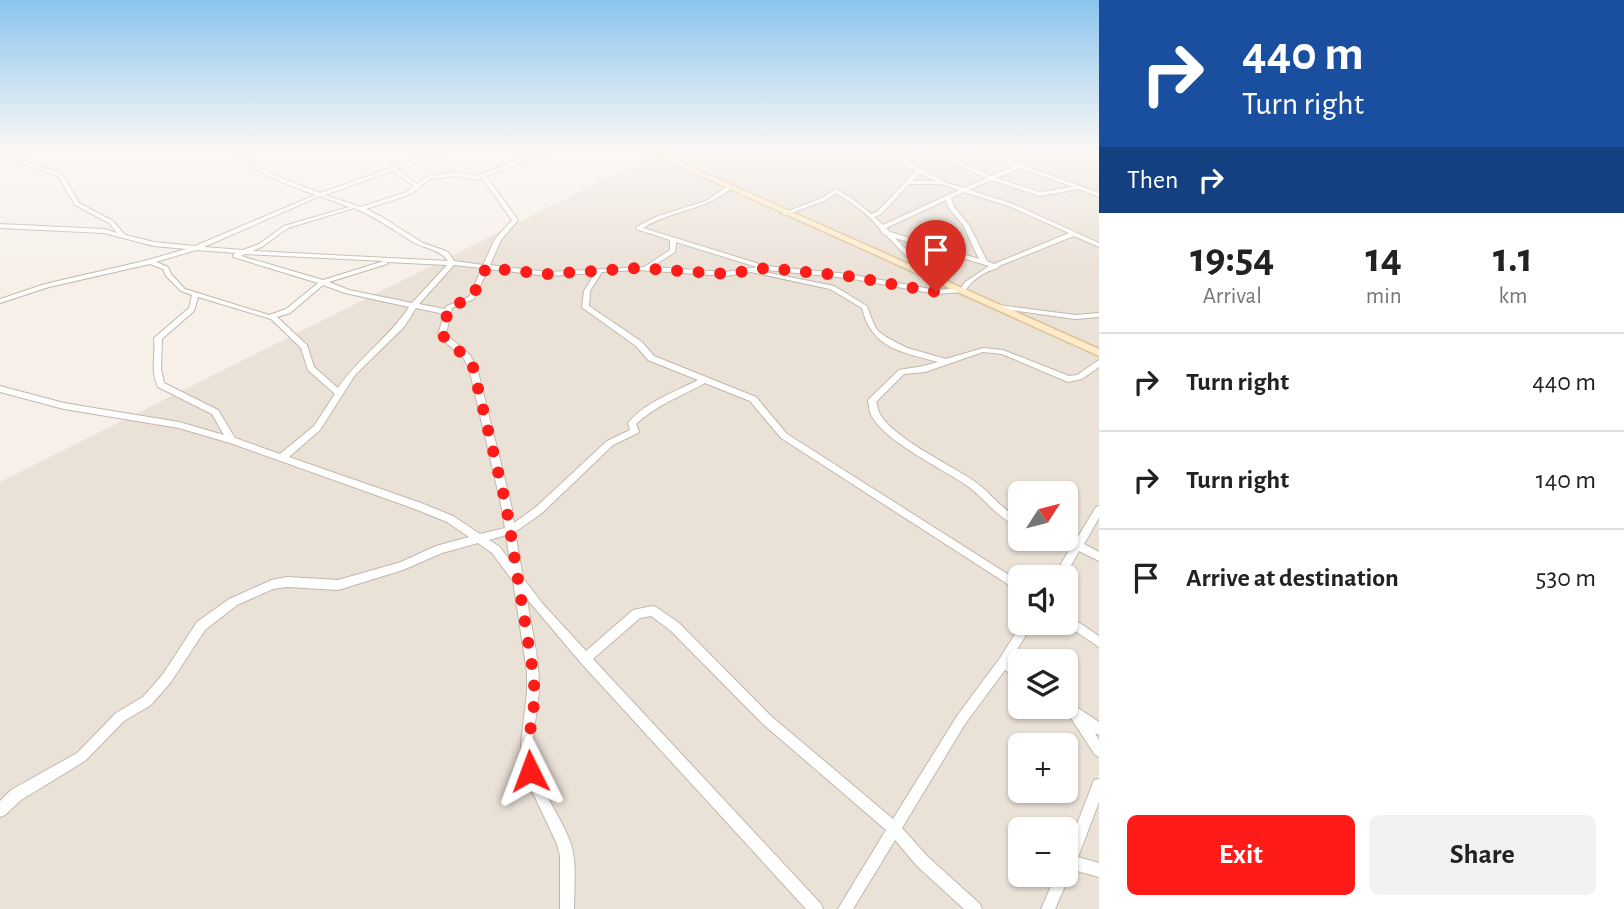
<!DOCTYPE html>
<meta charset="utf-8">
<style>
:root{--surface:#fff;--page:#f2f2f2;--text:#222;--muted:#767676;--line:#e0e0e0;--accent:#ff1b17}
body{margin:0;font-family:"Alegreya Sans",sans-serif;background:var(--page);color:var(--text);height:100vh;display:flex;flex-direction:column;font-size:26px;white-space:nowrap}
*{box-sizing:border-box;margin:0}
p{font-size:23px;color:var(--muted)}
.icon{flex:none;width:38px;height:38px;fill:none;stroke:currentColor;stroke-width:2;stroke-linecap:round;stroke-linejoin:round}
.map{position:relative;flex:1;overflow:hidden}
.panel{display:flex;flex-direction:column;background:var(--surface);width:525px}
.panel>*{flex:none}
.banner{background:#1a4fa0;color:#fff;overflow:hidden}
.needle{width:46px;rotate:54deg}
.controls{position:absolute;left:1008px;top:481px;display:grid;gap:14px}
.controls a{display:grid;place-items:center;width:70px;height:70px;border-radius:10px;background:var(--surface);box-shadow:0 2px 5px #0004;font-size:35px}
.pin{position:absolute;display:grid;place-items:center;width:60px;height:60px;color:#fff;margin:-72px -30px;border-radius:50% 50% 50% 0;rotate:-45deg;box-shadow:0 0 7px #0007}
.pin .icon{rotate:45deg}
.me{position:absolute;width:77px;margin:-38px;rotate:357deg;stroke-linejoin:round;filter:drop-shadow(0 0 5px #0008)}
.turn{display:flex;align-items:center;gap:24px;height:147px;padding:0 28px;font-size:32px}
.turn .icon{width:91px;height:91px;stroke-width:2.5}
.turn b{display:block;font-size:49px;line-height:60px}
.then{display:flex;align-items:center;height:66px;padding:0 28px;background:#0003;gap:14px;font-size:26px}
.eta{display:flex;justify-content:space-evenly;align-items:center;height:119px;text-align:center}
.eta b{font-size:42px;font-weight:700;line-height:49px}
.action{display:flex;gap:14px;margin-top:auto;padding:14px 28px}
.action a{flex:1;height:80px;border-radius:10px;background:var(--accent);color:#fff;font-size:28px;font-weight:700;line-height:80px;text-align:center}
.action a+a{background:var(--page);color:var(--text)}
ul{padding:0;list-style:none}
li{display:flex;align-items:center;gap:21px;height:98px;padding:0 28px;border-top:2px solid var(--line)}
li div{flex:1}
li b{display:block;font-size:26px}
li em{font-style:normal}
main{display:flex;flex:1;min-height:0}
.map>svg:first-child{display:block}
.residential{fill:#eae1d7;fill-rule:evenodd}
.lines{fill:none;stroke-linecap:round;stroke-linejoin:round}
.street-casing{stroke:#c2b7aa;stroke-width:2}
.secondary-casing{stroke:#dcc197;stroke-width:3}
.street{fill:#fff;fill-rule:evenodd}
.secondary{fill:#ffebca;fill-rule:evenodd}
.route{stroke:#ff1b17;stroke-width:12;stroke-dasharray:0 21.6}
</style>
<main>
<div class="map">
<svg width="1099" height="909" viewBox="0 0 1099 909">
<rect width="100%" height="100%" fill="#f6f0e9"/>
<path class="residential" d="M665,149h434v760h-1099v-427zM1020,494h46v45h-46zM1020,578h46v45h-46zM1020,662h46v45h-46zM1020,746h46v45h-46zM1020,830h46v45h-46z"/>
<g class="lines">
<defs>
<g id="street">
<path d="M33,149h12l-37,7 54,18 17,29 34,18 12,14 29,7 41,4 120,-51c-28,-11 -62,-21 -81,-46h5c19,23 54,33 81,44l125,-44h7l-55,20 20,15 9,-7 30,-5 21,4 67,-26 3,2 -1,1 -60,23 32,44 -17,20 -11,25 58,7 96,-5 26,-17v-10l-34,-11v-2l22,-11 48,-15 22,-15 2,1v2c-26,22 -59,21 -87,39l123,38 82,8 88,16 25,-2 4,-6 24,-16 -94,-28 26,27 -1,7h-4l-1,-7 -29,-30 -3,-1c-8,-15 -30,-31 -47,-41l-10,7 -40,15 -5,-1 41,-16 14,-9 14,8 21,17 6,-2 39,-41 -18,-11 -31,-8 -66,-1 -2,-2h70l33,9 42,24 20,6 23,-10 -62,-29h6l60,27 24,-10 -43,-17h7l41,15 -9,-15h5l9,17 74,27v4l-20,-8 -39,7 -49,-16 -22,10 44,14 86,39v4l-25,-11 -75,30 -1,2c-13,3 -26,12 -33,23l-2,1 -27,2 -88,-16 -82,-8 -7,1 75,15 33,20 5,14 5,10 9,7 21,11 39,11 37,-11 20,2 66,26 8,-1 22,-15v7l-17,12 -14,3 -66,-28 -19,-2 -58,20 -21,2 -28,28c1,1 2,9 3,10 11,25 72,53 95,69 17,12 28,29 46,38v8c-22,-8 -33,-26 -51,-40 -25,-18 -89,-47 -99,-75 -1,-4 -1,-7 -2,-11l1,-2 30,-29 25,-4 14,-4c-36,-10 -66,-13 -76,-54l-32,-19 -79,-17 -25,4 -88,-6 -36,2 -12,19 -1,15 53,36 12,14 102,41 31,37 233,148v10l-239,-154 -31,-37 -45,-18c-23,13 -49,22 -69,41l3,7 -1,2 -25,12 -71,68 -27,19 8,46 19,25 44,48 47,-41 19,-4 4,1 23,16 92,93 122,103 64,-103 43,-58 22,-35h11l-22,37 9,7v13l-15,-10 -40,54 -63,104 25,28 53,48 2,5h-18l-47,-43 -22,-26 -42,69h-15l48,-79 -123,-106 -92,-93 -20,-15 -11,2 -47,41 228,245 2,5h-17l-225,-246 -54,-64c4,28 12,57 12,86 0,25 -9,50 -5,75 5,31 27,55 37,84 6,20 3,44 3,65h-14v-53l-3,-12 -25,-53 -10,-27 -1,-21 6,-50v-21l-14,-91 -21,-28 -14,-10 -36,10 -39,17 -65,20 -51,-3 -14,2 -36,16 -32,25 -34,52 -20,23 -27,16 -39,40 -64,39 -16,15 -5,2v-16l11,-11 66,-37 39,-40 27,-16 20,-23 34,-52 32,-23 43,-19 15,-3 51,3 63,-18 35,-16 33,-9 -22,-15 -32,-13 -185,-66 -51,-15 -115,-19 -64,-17v-6l64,17 115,19 45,13 -12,-21 -54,-27c-8,-16 -2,-32 -4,-49l35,-30 3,-13 -11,-4 -15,-15 -3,-7 -13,-5 -101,23 -49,16v-4l45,-15 99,-23 42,-12 -32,-3 -50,-13 -104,-5v-4l104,5 13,4 -8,-10 -34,-18 -17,-29 -58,-19v-4l3,1zM1021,168l52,19 -33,5 -44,-14zM392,171l22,15 -7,6 -46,15 -36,-12zM920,173l15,8h-23zM456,176l21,4 5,-2 30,42 -17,19 -12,26 -29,-4 -5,-8 -3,-2 -23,-8 -41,-26 -16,-8 45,-15 19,-15zM909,184h32l18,6 -76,35 -9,-8 7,-3zM964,192l45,14 60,27 -75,31 -7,-3 -18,-36 -15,-18 -3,-9zM320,196l29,11 -65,19 -25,18 -16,6 -39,-3zM946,200l2,7 15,18 16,34 -89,-27 -4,-4zM354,208c22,9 39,22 59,34 12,7 27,7 35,19l-195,-10 10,-5 25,-18zM676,242l81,25 -31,5 -74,-5 23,-15zM196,250l40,3 -3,2v2l85,26 -32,26 -17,6 -84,-26 -14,-15 -3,-7 -12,-5zM245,254l139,7 -61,19 -82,-24zM387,262l60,3 -35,38 -63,-13 -20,-8 58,-18zM454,265l28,3 -13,29 -22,9 -2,3 -26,-5zM488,269l60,7 47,-3 -11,18 -2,16 1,1 53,38 12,14 50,20c-23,12 -53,22 -70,43l2,7 -23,11 -71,66 -22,16 -3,-19 -34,-136 -7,-13 -24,-21 6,-26 22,-9zM323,285l22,8 64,14c-20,31 -50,50 -71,81l-24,-21 -7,-22 -30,-28 13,-4zM198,297l73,22 30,29 7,22 27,24 -21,32 -34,28 -45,-16 -17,-28 -54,-27 -3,-14 1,-30 32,-28zM416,308l28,6 -6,21 26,24 5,9 32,136 4,24 -25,6 -27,-18 -32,-13 -132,-46 31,-27 35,-55 49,-48zM506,535l4,26 -10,-14 -11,-7z"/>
<polygon points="999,305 1075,315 1099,313 1099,317 1075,319 997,308 997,306"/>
<polygon points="1099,506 1099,518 1084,544 1099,552 1099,561 1079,551 1064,578 1053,578 1071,547 1063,542 1061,539 1066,539 1066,535 1076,540 1096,507"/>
<polygon points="1066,614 1099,636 1099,647 1063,623 1066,623"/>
<polygon points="1066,700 1099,722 1099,735 1095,733 1099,740 1099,757 1095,755 1069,715 1062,710 1060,707 1066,707"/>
<polygon points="1099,779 1099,802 1078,857 1099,863 1099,877 1066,868 1066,853 1094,780"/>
<polygon points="1066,869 1068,870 1070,875 1055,909 1041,909 1056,875 1066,875"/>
</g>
<polygon id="secondary" points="642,149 651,149 1099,349 1099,356"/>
</defs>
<use href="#street" class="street-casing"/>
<use href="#secondary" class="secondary-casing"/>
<use href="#street" class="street"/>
<use href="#secondary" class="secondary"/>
</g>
<linearGradient id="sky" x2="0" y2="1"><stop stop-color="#8bc5ee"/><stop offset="0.54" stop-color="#fbf8f5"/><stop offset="1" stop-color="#fbf8f5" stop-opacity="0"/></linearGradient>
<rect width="1099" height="276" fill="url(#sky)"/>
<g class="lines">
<polyline class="route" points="530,771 527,754 535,697 533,672 506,505 472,363 442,335 449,307 472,298 486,268 548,274 638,268 726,274 766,268 848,276 936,292"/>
</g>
</svg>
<div class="controls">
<a><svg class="needle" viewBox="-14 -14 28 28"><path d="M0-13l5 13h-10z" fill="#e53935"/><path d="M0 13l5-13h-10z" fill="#767676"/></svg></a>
<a><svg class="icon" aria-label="sound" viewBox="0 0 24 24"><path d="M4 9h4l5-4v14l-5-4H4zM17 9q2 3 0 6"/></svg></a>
<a><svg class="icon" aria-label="layers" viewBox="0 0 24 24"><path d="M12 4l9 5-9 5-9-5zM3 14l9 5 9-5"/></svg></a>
<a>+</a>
<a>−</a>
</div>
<div class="pin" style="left:936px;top:292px;background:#d93025"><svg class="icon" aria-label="arrive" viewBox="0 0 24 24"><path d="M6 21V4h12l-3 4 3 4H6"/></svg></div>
<svg class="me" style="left:530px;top:771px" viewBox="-20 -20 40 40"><path d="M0-17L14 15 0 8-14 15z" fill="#ff1b17" stroke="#fff" stroke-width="4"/></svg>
</div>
<section class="panel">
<div class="banner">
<div class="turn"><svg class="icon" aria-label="right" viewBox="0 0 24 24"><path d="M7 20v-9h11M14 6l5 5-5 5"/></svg><div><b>440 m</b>Turn right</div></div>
<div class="then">Then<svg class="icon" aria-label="right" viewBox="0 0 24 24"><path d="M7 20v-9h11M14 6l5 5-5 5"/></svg></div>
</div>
<div class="eta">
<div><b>19:54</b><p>Arrival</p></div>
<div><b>14</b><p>min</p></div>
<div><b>1.1</b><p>km</p></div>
</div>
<ul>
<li><svg class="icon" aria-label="right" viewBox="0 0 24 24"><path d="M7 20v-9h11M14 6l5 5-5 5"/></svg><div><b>Turn right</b></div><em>440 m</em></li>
<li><svg class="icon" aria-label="right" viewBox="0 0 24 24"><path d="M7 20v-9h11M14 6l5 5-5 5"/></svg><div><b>Turn right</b></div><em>140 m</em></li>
<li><svg class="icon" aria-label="arrive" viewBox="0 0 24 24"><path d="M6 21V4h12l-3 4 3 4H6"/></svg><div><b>Arrive at destination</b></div><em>530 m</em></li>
</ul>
<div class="action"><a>Exit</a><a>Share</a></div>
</section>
</main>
